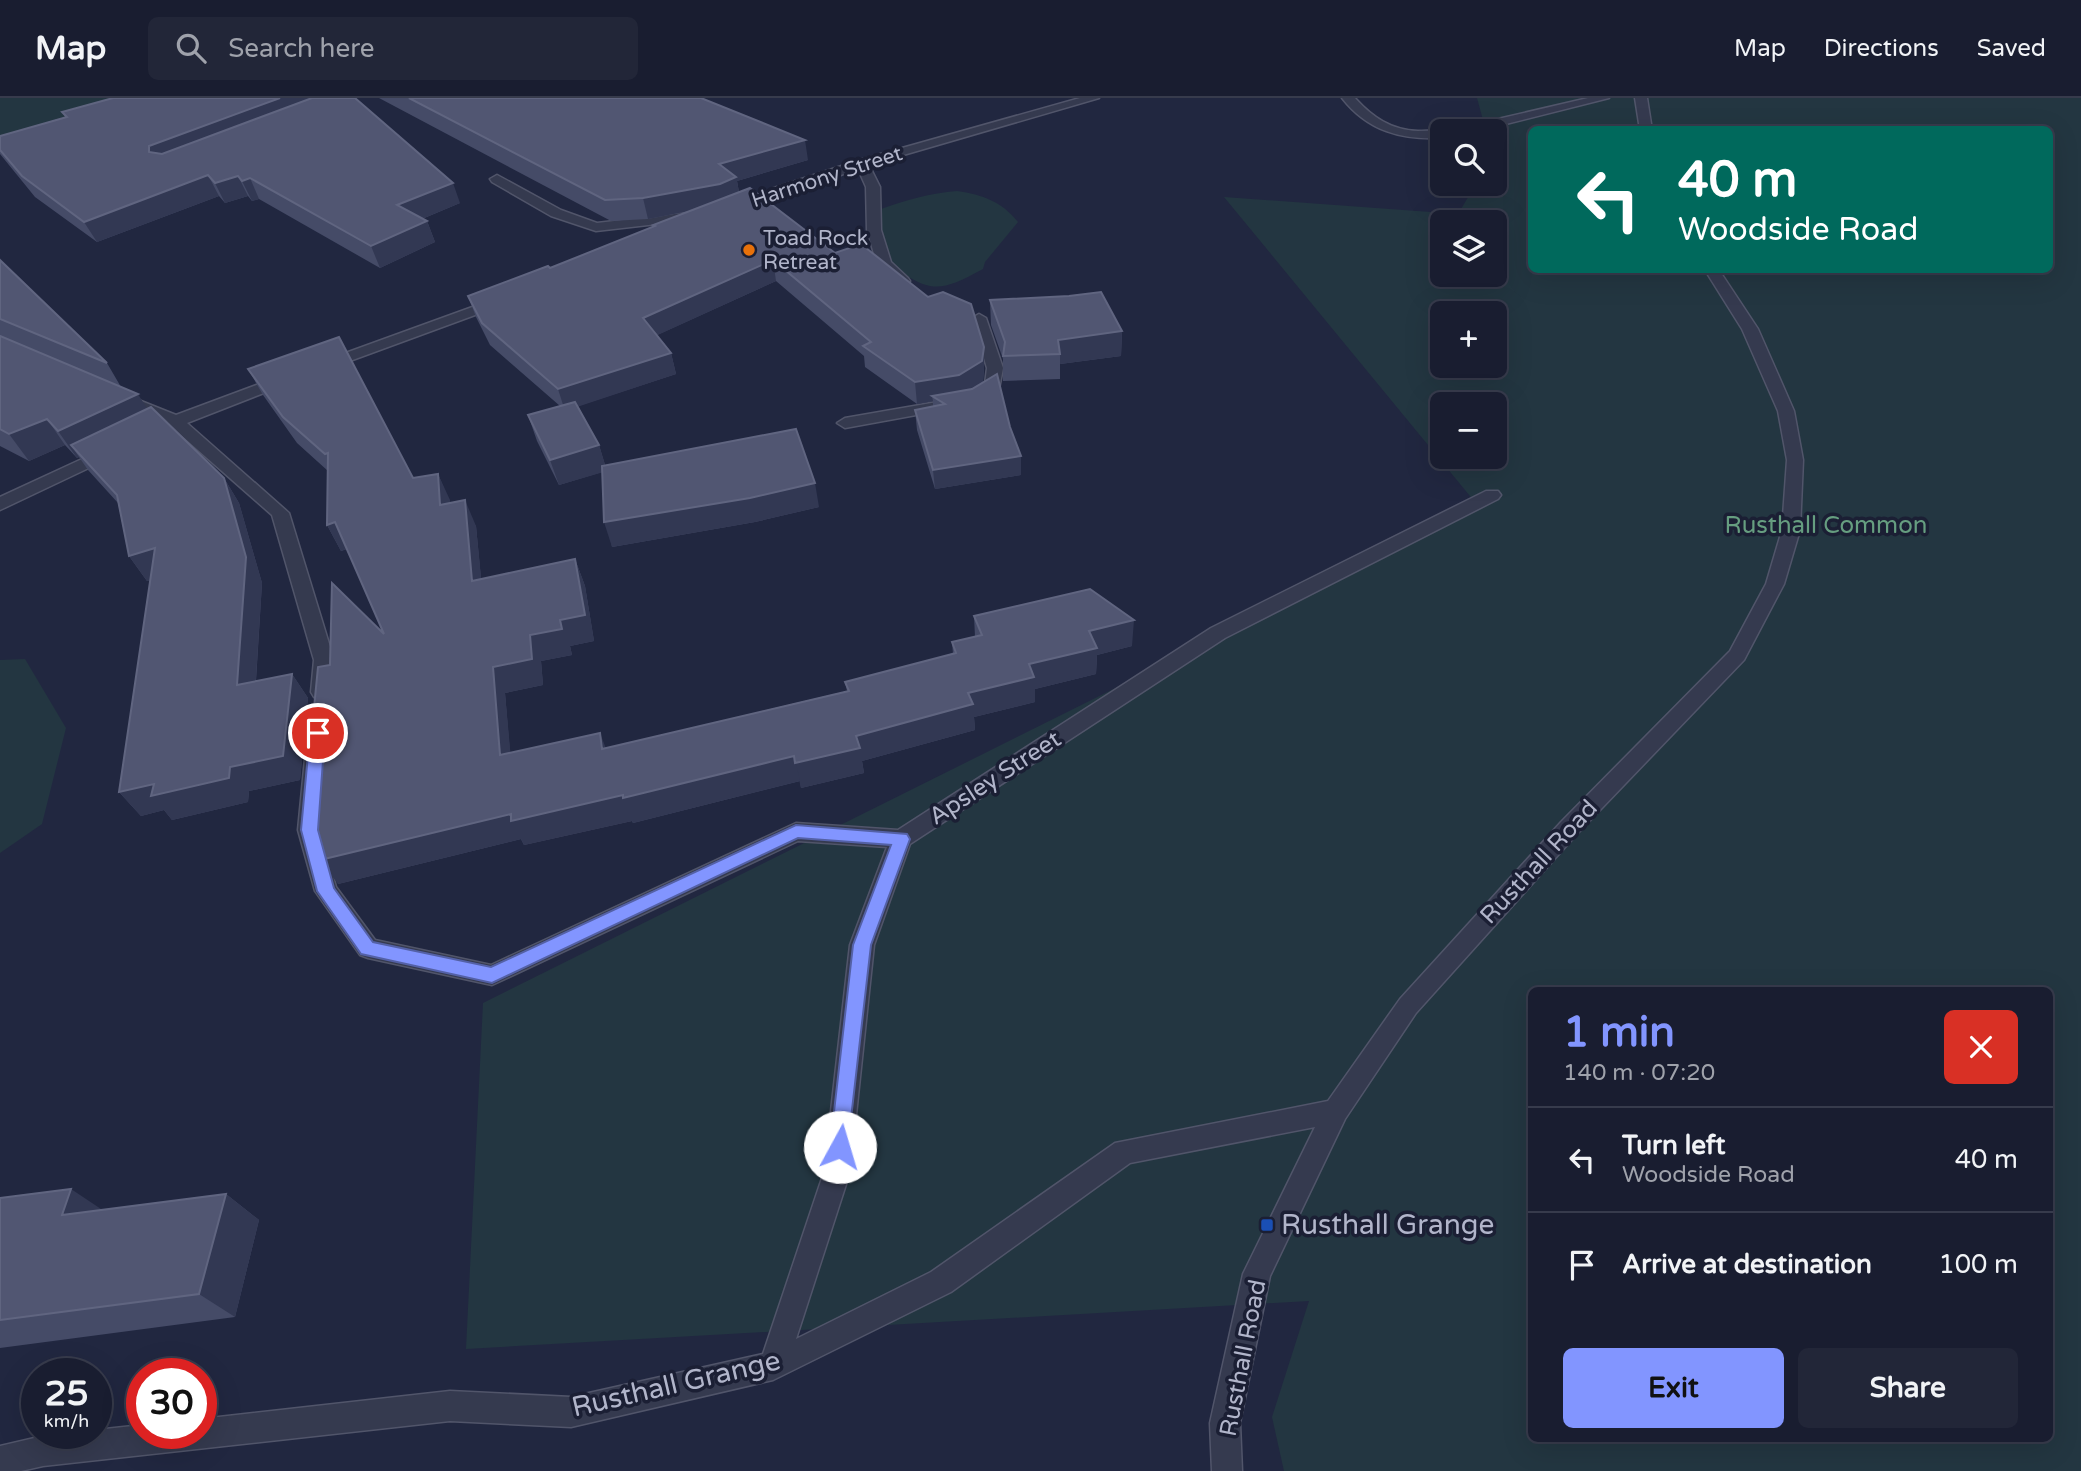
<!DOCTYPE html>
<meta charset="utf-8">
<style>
:root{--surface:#191d30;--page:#222638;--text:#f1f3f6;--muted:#9fa2ab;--line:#373b4c;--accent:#8295ff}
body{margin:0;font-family:"Varela Round",sans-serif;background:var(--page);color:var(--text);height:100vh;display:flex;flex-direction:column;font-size:26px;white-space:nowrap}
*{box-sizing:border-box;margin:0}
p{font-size:23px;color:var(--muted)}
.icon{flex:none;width:38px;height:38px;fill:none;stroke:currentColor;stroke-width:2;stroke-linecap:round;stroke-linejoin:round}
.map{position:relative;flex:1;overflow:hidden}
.panel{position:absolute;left:1528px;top:889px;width:525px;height:455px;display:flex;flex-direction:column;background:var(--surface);border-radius:10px;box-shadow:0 7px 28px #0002,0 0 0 2px var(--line)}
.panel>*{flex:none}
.guide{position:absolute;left:1528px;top:28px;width:525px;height:147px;border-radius:10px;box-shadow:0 7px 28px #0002,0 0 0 2px var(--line);background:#00695c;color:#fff;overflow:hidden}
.controls{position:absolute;left:1430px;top:21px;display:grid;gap:14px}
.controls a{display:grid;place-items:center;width:77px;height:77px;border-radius:10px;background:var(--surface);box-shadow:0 7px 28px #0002,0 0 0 2px var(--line);font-size:35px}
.speed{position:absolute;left:21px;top:1260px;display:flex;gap:14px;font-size:35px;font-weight:700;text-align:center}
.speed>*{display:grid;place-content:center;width:91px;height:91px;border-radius:50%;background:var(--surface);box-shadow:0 7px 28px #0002,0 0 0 2px var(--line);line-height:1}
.speed small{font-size:18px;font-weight:400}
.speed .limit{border:10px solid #d22;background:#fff;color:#111}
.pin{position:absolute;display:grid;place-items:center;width:60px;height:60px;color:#fff;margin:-30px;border:4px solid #fff;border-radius:50%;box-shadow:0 2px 7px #0007}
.me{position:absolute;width:77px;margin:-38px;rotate:6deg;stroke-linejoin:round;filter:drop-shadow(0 0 5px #0008)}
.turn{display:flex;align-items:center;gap:24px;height:147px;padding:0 35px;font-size:32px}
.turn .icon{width:91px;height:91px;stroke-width:2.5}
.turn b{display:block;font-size:49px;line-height:60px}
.round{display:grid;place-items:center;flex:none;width:74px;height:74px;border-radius:10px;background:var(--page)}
.summary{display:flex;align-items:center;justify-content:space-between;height:119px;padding:0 35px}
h1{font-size:42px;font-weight:800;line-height:52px;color:var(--accent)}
.action{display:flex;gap:14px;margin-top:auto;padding:14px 35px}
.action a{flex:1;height:80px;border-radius:10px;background:var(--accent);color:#111;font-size:28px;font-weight:800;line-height:80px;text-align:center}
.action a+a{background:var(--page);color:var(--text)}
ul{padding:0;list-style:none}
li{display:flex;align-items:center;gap:21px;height:105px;padding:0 35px;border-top:2px solid var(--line)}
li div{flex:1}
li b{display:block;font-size:26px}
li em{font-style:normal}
header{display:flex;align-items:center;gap:42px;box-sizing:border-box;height:98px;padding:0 35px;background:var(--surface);border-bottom:2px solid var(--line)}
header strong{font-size:33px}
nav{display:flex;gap:38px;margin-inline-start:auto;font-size:24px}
.search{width:490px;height:63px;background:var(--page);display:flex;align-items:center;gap:18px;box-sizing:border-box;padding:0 24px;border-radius:10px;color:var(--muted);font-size:26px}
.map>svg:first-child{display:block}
.green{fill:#233641;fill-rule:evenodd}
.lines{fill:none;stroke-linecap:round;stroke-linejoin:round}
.lane-casing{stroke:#51556a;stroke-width:3}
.street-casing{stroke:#51556a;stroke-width:3}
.lane{fill:#353a4f;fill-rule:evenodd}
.street{fill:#353a4f;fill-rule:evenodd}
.wall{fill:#454b67}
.shaded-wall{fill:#323853}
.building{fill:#515672;stroke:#606580;stroke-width:2}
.route{fill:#8295ff;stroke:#5461a6;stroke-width:2}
.food-dot{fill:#e8710a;stroke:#1b1f34;stroke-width:2.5}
.transit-dot{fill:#1a4fb4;stroke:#1b1f34;stroke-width:2.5}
.labels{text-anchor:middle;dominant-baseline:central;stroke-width:7;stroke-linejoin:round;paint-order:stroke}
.far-street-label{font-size:21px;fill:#b1b5ca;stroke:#1b1f34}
.far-poi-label{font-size:21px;fill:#b1b5ca;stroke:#1b1f34;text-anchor:start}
.park-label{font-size:24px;fill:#669e80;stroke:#1b1f34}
.street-label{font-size:24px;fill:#b1b5ca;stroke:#1b1f34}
.near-poi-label{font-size:28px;fill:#b1b5ca;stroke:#1b1f34;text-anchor:start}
.near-street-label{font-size:28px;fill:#b1b5ca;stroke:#1b1f34}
</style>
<header>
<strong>Map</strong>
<div class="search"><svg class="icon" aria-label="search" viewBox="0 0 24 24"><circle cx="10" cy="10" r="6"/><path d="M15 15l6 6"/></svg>Search here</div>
<nav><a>Map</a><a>Directions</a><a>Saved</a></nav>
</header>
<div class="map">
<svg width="2081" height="1373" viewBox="0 0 2081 1373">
<rect width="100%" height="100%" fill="#212740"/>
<g class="green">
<polygon points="0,0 147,0 0,43"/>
<path d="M1477,0h604v1373h-797l-12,-54 37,-116 -843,48 17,-346 996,-496 -255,-310 234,17 18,-30h18v-53h-8zM1531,32h518v140h-518zM1442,124h52v53h-52zM1442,215h52v53h-52zM1442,306h52v53h-52zM1531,892h518v448h-518z"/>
<path d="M957,93c26,4 44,10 61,31l-33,40 -2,7c-46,25 -53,24 -96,-7l-11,-45 5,-8c25,-9 49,-16 76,-18z"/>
<polygon points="25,561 66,630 42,726 0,755 0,562"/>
</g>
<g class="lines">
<defs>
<g id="lane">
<polygon points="497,77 561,112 597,125 692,114 699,118 692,122 596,133 551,118 492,84 490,81"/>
<polygon points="979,216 986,220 1003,270 999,291 977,303 969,298 985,286 987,270 972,220"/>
<polygon points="943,303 951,308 949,311 845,330 837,325 845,320"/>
</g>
<g id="street">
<polygon points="1080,0 1099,0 869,67 880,89 881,132 891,164 908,180 910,183 908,186 898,186 877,166 867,132 866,89 858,71 740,112 730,112 728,109 774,90 863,61"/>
<path d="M1342,0h13c17,19 36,32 63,33 9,0 19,-1 28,0h-4v7c-41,2 -74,-7 -100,-40z"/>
<polygon points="1588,0 1609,0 1478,33 1457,33 1459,30"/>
<polygon points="1635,0 1647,0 1652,32 1640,32"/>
<polygon points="1705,172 1719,172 1758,231 1794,313 1803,362 1800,432 1784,486 1744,562 1577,736 1416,915 1345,1021 1270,1178 1240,1325 1242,1373 1212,1373 1210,1325 1243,1176 1315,1029 1130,1065 951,1194 773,1282 571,1329 450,1323 43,1368 21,1373 0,1373 0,1348 43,1338 96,1335 96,1332 142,1327 142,1335 201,1335 201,1321 450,1293 571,1299 763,1256 824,1074 850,847 887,749 798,743 492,887 368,860 360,857 315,793 298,732 308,630 311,625 318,622 325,625 328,630 320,732 336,789 375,842 491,867 796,725 898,732 1211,530 1486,393 1498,393 1501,397 1498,401 1225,540 910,746 874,847 850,1074 796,1241 931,1174 1115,1045 1328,1003 1400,901 1561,724 1730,553 1766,486 1782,432 1787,362 1778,313 1742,231"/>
<polygon points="500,199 505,200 507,203 505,206 328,271 318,271 315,268 318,265"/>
<polygon points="286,276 294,281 292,284 187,325 289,415 334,562 328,599 321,601 314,599 311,594 314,562 272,417 173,330 157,331 155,328 162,323 123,304 131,299 176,317"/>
<polygon points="108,349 116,354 114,358 0,412 0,399"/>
</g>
</defs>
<use href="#lane" class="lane-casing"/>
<use href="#street" class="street-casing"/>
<use href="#lane" class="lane"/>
<use href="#street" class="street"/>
</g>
<g class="wall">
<polygon points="379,0 701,0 808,62 737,83 739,94 984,249 984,270 983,284 1010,329 1021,358 1021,377 935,391 917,332 915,312 933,309 933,303 917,306 865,269 864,258 776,183 657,237 671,255 676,276 578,308 599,347 605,367 819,409 755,424 612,449 602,374 559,387 537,343 528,317 560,308 490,247 476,219 468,198 550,170 653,129 653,127 690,113 648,121 611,123"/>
<polygon points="62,14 460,105 422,121 427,123 435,144 380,170 259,101 252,103 248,98 225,105 219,98 97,144 35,99 0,56 0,38 65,19"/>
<polygon points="0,162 107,265 121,289 224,380 239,405 262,485 256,583 292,576 308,600 300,682 249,693 248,704 172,722 164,712 141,718 119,694 151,482 147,483 129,458 118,405 88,372 79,359 77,360 65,347 29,363 0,348"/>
<polygon points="990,202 1122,233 1121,258 1060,266 1060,281 1003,283 1003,261 991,227"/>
<polygon points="248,271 413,380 438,376 450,405 476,428 481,481 575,461 585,488 594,543 570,548 572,557 541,563 543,587 505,595 510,655 606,650 847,593 845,584 953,556 952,544 975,539 974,518 1132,548 1097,557 1096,576 1035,591 1035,604 974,619 975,632 862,663 864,675 801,690 800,683 633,725 632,723 524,747 521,741 338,786 316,660 310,651 330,567 384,536 347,451 341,453 327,427 328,373 297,345 263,297"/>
<polygon points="226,1096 259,1122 235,1219 0,1250 0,1100 102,1112"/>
</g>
<g class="shaded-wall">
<polygon points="280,0 340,0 160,69 149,54 149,48"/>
<polygon points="805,42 808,62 737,83 740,100 724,106 648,121 643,100 719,66"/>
<polygon points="208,77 219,98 97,144 84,124"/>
<polygon points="238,78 248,98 225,105 215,85"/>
<polygon points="250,80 259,101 252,103 242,83"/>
<polygon points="453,85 460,105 405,128 397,107"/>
<polygon points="427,123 435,144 380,170 371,148"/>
<polygon points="773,162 776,183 649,241 643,220"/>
<polygon points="1122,233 1121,258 1060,266 1060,256 1058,242"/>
<polygon points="984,249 984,270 983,284 960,298 932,298 933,303 917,306 915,284"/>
<polygon points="671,255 676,276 565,313 558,291"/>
<polygon points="138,296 154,322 71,347 79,359 77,360 58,333"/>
<polygon points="47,321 65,347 29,363 9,336"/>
<polygon points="599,347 607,373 559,387 550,362"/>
<polygon points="1021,358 1021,377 935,391 933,372"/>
<polygon points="438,376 450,402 452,433 440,407"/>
<polygon points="224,380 239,405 262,485 254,611 237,587"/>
<polygon points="815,385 819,409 755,424 612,449 604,424"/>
<polygon points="465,402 476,428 484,509 472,483"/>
<polygon points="335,424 349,450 341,453 327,427"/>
<polygon points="155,450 173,476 147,483 129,458"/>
<polygon points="575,461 585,488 594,543 570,548 572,557 541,563 543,587 505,595 513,683 500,657 493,569 530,537 560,522"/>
<polygon points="1134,522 1132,548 1097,557 1096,576 1035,591 1035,604 974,619 975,632 862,663 864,675 801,690 795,665 856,638 968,595 1029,566 1089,533"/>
<polygon points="292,576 308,600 300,682 249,693 248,704 172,722 164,712 141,718 119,694"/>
<polygon points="600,635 610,661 602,651"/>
<polygon points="317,650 327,676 310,651"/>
<polygon points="794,658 800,683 633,725 632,723 524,747 521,741 338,786 320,762 511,716"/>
<polygon points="71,1091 110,1117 62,1117"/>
<polygon points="226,1096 259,1122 235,1219 199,1196"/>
</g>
<g class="building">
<polygon points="113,0 280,0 149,48 149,54 162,56 312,0 355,0 453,85 397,107 427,123 371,148 250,80 242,83 238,78 215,85 208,77 84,124 22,78 0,52 0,38 67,19 62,14"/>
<polygon points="409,0 701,0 805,42 719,66 736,79 720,86 643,100 605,102"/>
<polygon points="750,90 835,155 861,146 928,199 943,194 971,206 984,249 982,263 959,277 915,284 863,248 871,244 773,162 643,220 671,255 558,291 482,225 468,198 548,168 550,170 655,128 653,127"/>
<polygon points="0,162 107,265 0,221"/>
<polygon points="1101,194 1122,233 1058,242 1060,256 1003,258 1005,244 990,202 1069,198"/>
<polygon points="0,238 138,296 58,333 47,321 9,336 0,331"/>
<polygon points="339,239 413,380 438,376 440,407 465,402 472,483 575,461 585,517 560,522 562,531 530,537 532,561 493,569 500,657 600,635 602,651 849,593 845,584 956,555 952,544 982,537 974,518 1090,491 1134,522 1089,533 1097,550 1029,566 1034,579 968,595 973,606 856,638 860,650 795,665 794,658 623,700 623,697 511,723 511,716 320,762 314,739 317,650 310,651 318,569 330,567 332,485 384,536 335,424 327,427 328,355 325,356 283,319 248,271"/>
<polygon points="997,276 1010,329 1021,358 933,372 915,312 945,306 932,298 972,291"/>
<polygon points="575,304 599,347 550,362 528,317"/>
<polygon points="151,309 224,380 246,459 237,587 292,576 283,658 230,669 229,680 151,698 154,686 119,694 155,450 129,458 117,397 71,347"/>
<polygon points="796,331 815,385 750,400 604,424 602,368"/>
<polygon points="71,1091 62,1117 226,1096 199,1196 0,1222 0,1100"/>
</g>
<polygon class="route" points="318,629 325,635 318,732 334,790 373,844 491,869 796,727 907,736 910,741 871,847 847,1055 840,1058 833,1055 830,1049 853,847 891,747 798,740 492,885 361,856 317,793 301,732 310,635"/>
<circle class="food-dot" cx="749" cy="152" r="7"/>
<rect class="transit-dot" x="1260" y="1120" width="14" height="14" rx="3.5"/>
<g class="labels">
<g class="far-street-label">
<text transform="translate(827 79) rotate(-18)">Harmony Street</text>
</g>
<g class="far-poi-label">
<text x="763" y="140">Toad Rock<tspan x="763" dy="24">Retreat</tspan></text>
</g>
<g class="park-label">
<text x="1826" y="427">Rusthall Common</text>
</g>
<g class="street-label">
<text transform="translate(995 680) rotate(-33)">Apsley Street</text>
<text transform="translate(1539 764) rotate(-47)">Rusthall Road</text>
<text transform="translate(1243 1260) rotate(-79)">Rusthall Road</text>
</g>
<g class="near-poi-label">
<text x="1281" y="1127">Rusthall Grange</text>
</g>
<g class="near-street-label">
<text transform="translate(676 1286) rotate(-13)">Rusthall Grange</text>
</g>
</g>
</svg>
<div class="controls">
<a><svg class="icon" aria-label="search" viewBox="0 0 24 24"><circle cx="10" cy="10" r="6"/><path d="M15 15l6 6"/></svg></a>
<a><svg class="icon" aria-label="layers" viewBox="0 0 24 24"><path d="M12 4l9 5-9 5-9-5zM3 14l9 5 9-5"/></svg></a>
<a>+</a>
<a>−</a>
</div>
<div class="speed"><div>25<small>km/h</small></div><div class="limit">30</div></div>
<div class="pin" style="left:318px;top:635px;background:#d93025"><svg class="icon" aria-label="arrive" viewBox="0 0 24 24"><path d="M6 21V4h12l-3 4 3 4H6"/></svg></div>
<svg class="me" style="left:840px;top:1049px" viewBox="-20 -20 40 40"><circle r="19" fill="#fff"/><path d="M0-13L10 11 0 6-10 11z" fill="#8295ff"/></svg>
<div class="guide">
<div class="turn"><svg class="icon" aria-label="left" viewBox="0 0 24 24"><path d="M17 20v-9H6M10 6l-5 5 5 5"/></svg><div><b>40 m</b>Woodside Road</div></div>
</div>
<section class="panel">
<div class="summary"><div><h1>1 min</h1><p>140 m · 07:20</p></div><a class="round" style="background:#d93025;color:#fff"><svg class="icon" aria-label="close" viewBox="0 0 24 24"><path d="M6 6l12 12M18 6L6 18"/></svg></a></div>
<ul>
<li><svg class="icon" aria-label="left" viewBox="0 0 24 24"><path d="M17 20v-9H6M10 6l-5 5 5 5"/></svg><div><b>Turn left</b><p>Woodside Road</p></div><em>40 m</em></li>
<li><svg class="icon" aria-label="arrive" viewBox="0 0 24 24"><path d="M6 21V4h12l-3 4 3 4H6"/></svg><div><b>Arrive at destination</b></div><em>100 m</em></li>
</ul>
<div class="action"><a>Exit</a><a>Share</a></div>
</section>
</div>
